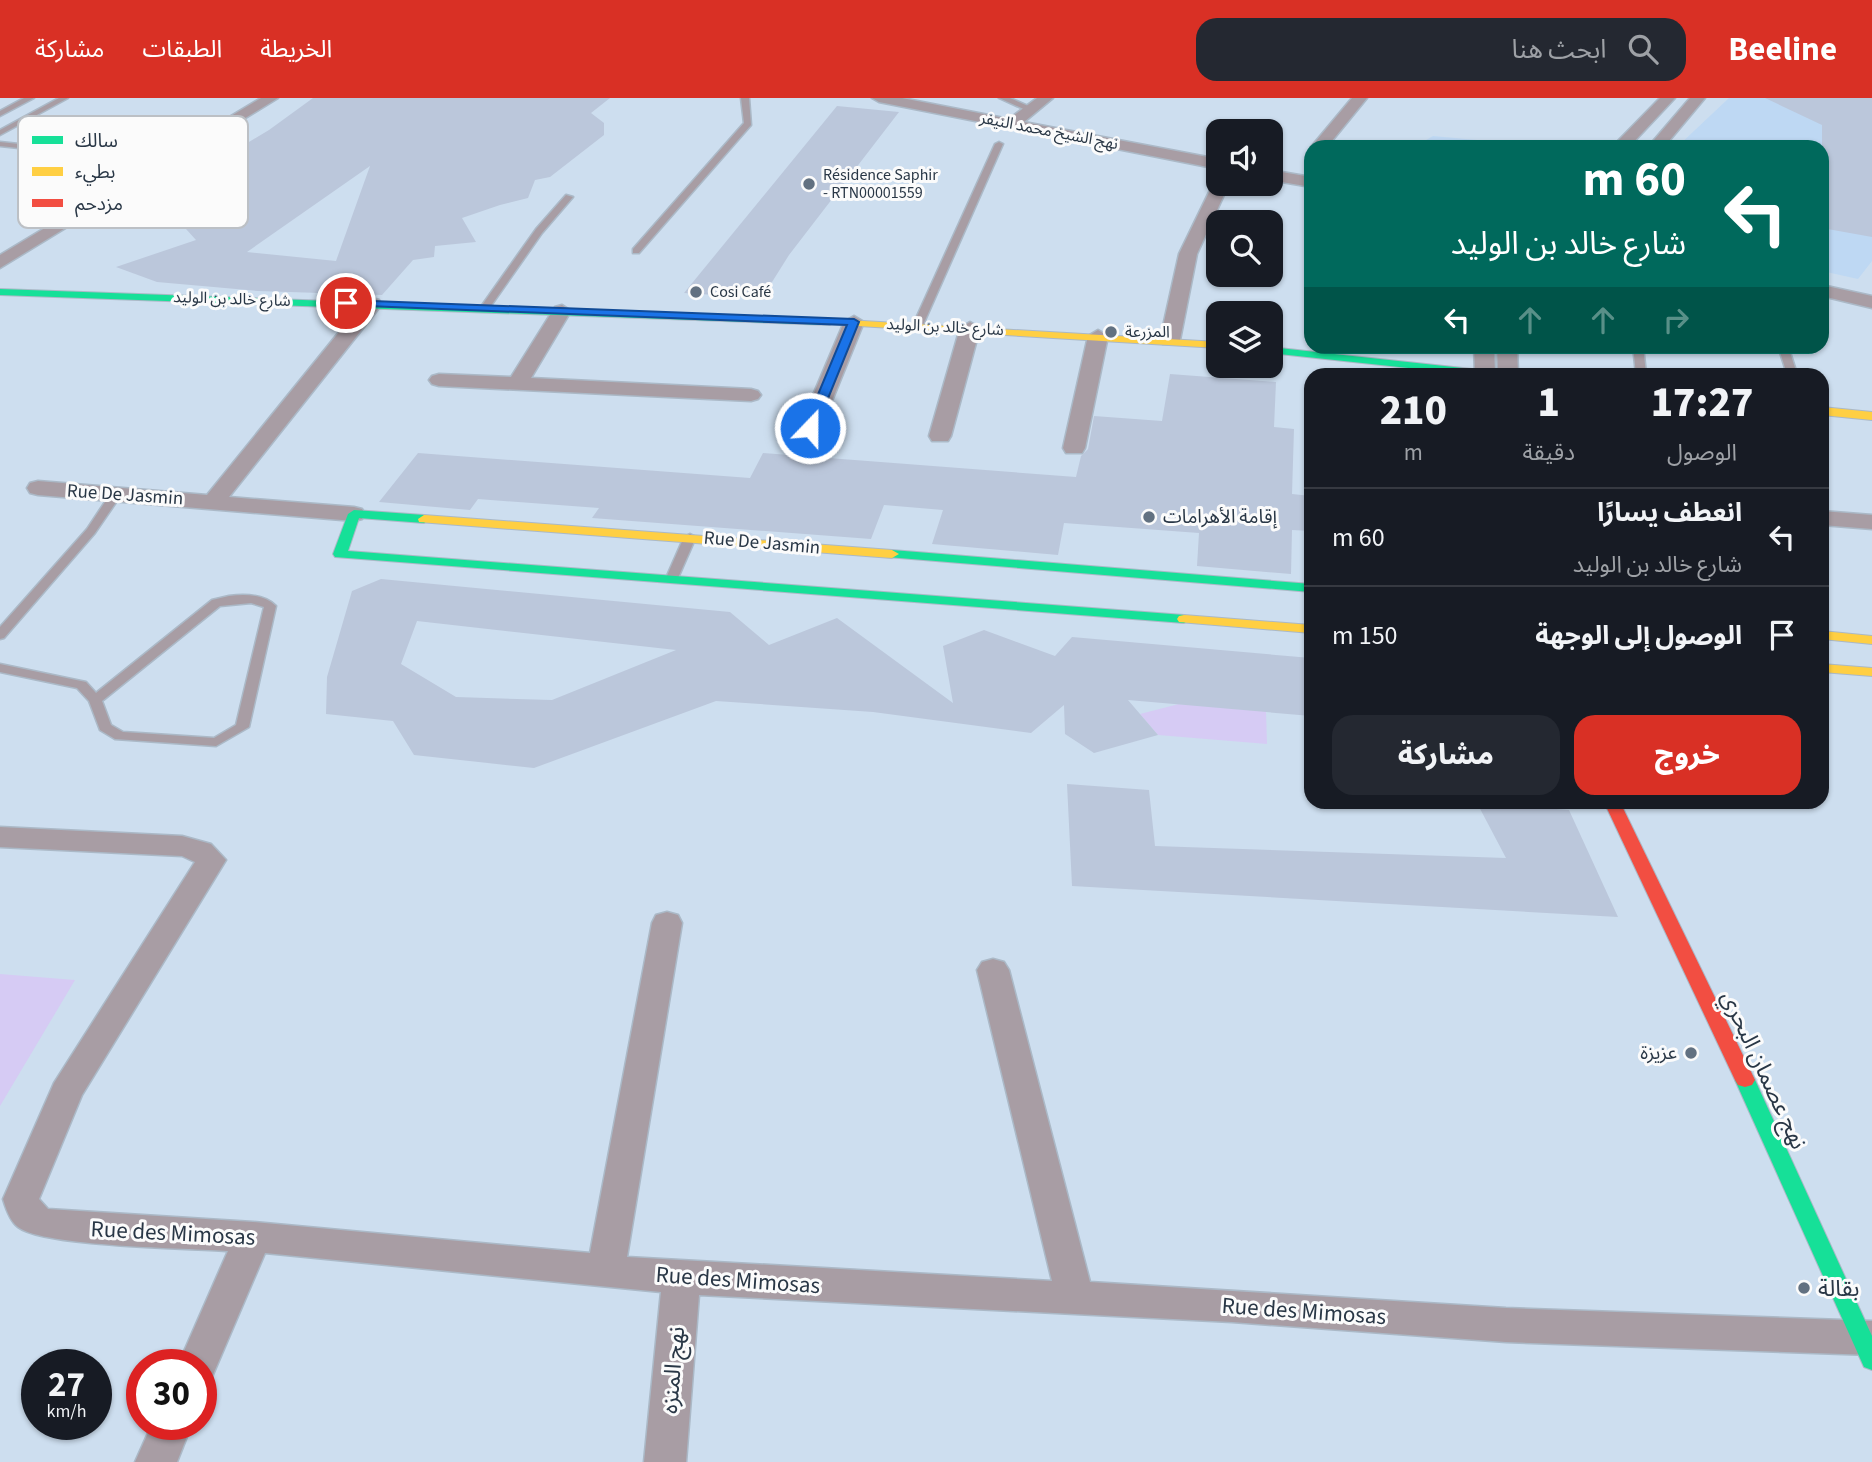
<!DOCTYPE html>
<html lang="ar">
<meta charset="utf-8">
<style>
:root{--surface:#171b24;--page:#242831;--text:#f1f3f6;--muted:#9ea1a6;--line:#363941;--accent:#d93025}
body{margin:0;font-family:"Source Sans 3","Noto Sans Arabic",sans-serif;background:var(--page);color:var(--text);direction:rtl;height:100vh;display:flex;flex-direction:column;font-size:26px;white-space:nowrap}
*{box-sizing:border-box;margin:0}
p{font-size:23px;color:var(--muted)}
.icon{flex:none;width:38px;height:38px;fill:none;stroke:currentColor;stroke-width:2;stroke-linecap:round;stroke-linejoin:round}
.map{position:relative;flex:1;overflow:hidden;direction:ltr}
.panel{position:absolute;left:1304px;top:270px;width:525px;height:441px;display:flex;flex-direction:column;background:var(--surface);border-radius:21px;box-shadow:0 2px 5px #0004;direction:rtl}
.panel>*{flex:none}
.banner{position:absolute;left:1304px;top:42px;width:525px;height:214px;border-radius:21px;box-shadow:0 2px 5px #0004;direction:rtl;background:#00695c;color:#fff;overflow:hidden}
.tools{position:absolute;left:1206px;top:21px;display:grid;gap:14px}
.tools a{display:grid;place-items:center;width:77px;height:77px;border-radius:14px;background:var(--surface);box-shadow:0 2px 5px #0004;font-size:35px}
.speed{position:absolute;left:21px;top:1251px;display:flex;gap:14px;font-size:35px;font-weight:700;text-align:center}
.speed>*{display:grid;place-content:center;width:91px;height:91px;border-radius:50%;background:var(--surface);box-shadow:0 2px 5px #0004;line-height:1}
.speed small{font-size:18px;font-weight:400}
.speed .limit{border:10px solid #d22;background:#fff;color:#111}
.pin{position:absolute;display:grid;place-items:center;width:60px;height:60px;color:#fff;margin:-30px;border:4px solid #fff;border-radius:50%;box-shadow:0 2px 7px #0007}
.me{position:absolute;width:77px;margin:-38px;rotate:22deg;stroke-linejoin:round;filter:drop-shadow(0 0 5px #0008)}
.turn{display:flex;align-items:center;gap:24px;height:147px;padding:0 28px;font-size:32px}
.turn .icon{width:91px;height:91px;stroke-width:2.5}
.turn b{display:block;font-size:49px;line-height:60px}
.lanes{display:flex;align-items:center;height:66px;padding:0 28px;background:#0003;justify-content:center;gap:35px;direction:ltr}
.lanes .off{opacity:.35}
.eta{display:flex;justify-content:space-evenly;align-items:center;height:119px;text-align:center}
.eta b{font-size:42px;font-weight:800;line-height:49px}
.primary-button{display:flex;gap:14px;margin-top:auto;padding:14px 28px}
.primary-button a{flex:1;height:80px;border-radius:21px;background:var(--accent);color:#fff;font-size:28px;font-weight:800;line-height:80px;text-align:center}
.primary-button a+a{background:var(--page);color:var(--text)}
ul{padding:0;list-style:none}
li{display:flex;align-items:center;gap:21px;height:98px;padding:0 28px;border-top:2px solid var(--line)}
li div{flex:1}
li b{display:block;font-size:26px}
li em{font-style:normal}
header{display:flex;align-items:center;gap:42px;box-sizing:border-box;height:98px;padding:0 35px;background:var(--accent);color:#fff}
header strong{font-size:33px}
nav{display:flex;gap:38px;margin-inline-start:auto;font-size:24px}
.search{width:490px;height:63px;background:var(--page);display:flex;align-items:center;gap:18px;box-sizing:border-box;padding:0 24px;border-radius:21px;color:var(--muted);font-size:26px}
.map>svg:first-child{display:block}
.built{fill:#bed8f3}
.green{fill:#d6cbf4}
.building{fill:#bbc7db;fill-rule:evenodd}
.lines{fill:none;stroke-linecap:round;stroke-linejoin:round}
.lane-casing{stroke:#abb9c7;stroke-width:3}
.street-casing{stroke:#abb9c7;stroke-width:3}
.fast-casing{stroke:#abb9c7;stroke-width:2}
.slow-casing{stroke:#abb9c7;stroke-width:2}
.jam-casing{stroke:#abb9c7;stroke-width:2}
.lane{fill:#a89da4;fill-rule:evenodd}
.street{fill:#a89da4;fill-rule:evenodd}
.fast{fill:#16e098;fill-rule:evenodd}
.slow{fill:#ffcf43;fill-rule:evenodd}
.jam{fill:#f24e42;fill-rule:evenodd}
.route{fill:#1a73e8;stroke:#114b97;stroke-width:2}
.poi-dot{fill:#627181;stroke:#fbfbfb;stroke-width:2.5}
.labels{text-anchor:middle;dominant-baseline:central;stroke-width:6;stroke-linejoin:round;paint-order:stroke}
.far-street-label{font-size:16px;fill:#293746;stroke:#fbfbfb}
.far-poi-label{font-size:16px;fill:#293746;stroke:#fbfbfb;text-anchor:start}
.street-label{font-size:19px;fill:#293746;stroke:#fbfbfb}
.poi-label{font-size:19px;fill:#293746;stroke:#fbfbfb;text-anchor:start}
.near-street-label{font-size:23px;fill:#293746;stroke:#fbfbfb}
.near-poi-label{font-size:23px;fill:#293746;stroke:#fbfbfb;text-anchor:start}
.key{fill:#fbfbfb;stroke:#bcc0c5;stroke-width:2}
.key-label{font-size:19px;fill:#293746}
</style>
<header>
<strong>Beeline</strong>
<div class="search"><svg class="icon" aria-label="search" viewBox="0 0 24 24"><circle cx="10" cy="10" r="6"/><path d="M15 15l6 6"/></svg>ابحث هنا</div>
<nav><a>الخريطة</a><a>الطبقات</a><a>مشاركة</a></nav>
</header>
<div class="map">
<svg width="1872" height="1364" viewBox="0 0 1872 1364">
<rect width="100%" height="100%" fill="#cddeef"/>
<g class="built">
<polygon points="1729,0 1872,0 1872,163 1858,181 1822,173 1822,49 1677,49"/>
<polygon points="1433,38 1554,49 1414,49"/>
</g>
<g class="green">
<polygon points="1179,606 1266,613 1267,646 1158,637 1140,616"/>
<polygon points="0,876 75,882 0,1008"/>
</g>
<g class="building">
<path d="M313,0h297l-19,15 13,10v12l-54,42 -15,3 -7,18 -28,7 -38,13 14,24 -41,4 -1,11 -21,3 -31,35 -124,-4 -101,-9 -41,-15 80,-27 -39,-43 112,-67zM370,68l-34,95 -89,-9z"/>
<polygon points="1765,0 1872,0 1872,139 1822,130 1822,27"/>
<polygon points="837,8 899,14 789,157 762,200 684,195"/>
<polygon points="1170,276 1276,284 1274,329 1294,331 1292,396 1311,398 1311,433 1292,432 1291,476 1197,468 1199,435 1064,425 1058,457 932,446 943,412 884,407 871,441 592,420 599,410 478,401 470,412 379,404 418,355 750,380 763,355 1076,379 1081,358 1088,351 1094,318 1162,323"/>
<path d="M381,481l349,33 39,33 68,-27 116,85 -10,-57 41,-16 71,26 17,-19 239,21v58l-183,-16 30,35 -64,18 -29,-19 -1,-29 -33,28 -158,-21 -157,-11 -182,67 -120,-13 -21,-34 -67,-7 1,-37 25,-86zM417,523l259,29 -124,50 -96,-3 -55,-33z"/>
<polygon points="1067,686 1149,692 1155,748 1506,760 1477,705 1569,712 1618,819 1072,788"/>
</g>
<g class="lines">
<defs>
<g id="lane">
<polygon points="24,0 34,0 0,18 0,13"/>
<polygon points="59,0 68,0 0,37 0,32"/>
<polygon points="741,0 749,0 751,27 639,155 633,155 633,151 744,25"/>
<polygon points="999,0 1010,0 1035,11 1028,13"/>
<polygon points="0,44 141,59 145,61 141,63 0,48"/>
<polygon points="999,44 1003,46 923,227 915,229 913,227 995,46"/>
<polygon points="566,97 573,99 542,135 488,212 482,212 480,210 536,131"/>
<polygon points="1633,248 1643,248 1646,276 1636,276"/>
<polygon points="1778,248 1788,248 1797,276 1787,276"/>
<polygon points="115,394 121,397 95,435 4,540 0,541 0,529 87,431 111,395"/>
<polygon points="690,436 696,439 678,480 672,484 668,483 666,480 684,439"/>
<path d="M229,498c16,-2 35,-2 47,10l-27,121 -33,19 -101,-7 -15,-9 -11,-29 -12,-13 -77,-16v-8l81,17 5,1 10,11 116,-93zM251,505l13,4 -28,118 -22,13 -91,-6 -12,-7 -9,-24 118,-95z"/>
</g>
<g id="street">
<polygon points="261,0 278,0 0,170 0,157"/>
<polygon points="872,0 902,0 1009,21 1037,0 1053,0 1024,24 1218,61 1218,71 879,4"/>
<polygon points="1352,0 1367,0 1327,49 1311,49"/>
<polygon points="1660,0 1675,0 1629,49 1612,49"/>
<polygon points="1690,0 1705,0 1664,49 1648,49"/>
<polygon points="1270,72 1311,79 1311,89 1270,82"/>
<polygon points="1218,82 1218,86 1229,86 1197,156 1180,242 1177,246 1163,246 1160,242 1179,156 1213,86"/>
<polygon points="1822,187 1872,198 1872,210 1822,198"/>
<polygon points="372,200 379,202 381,206 379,210 229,399 354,409 362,411 365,416 362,421 354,423 38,397 30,395 27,390 30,385 38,383 207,397 365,202"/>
<polygon points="562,207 571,213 531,280 751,291 758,293 761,297 758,301 751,303 439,288 432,286 429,282 432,278 439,276 511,279 555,209"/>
<polygon points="854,218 864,224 821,330 817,334 803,334 799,330 844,224"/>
<polygon points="970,224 980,230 951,338 948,343 932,343 929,338 960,230"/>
<polygon points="1098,232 1108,238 1085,350 1082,355 1066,355 1063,350 1088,238"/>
<polygon points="1474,248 1494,248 1495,276 1475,276"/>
<polygon points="1497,248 1517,248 1518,276 1498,276"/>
<polygon points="1822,413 1872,417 1872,431 1822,427"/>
<path d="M0,729l182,9 29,8 15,16 -144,235 -43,104 9,10 205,13 337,31 62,-330 4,-8 11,-3 11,3 4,8 -55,334 425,24 -75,-311 5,-8 11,-3 11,3 5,8 81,312 416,26 366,13v34l-366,-13 -274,-20 -533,-27 -13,167h-42l17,-170 -396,-39 -53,124 -11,4v-16h-23l50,-114c-39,-3 -184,-4 -210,-24 -8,-6 -12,-18 -15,-28l51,-116 141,-221 -13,-6 -182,-9z"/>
<polygon points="152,1326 192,1326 177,1364 135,1364"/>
</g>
<g id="fast">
<polygon points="0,191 830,221 835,224 830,227 0,197"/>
<polygon points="1270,249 1490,273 1496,276 1464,276 1270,255"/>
<polygon points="354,412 424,417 430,421 424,425 359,420 348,453 1184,517 1191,521 1184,525 335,459 333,456 348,416"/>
<polygon points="892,452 1311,486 1311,494 887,459 885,456"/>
<polygon points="1745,975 1752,977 1755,982 1872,1238 1872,1272 1864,1269 1735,982 1738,977"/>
</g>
<g id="slow">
<polygon points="830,221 1218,244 1218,250 826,226 826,222"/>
<polygon points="1822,309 1872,314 1872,322 1822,317"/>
<polygon points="424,417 892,452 899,456 892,460 419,424 418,421"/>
<polygon points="1184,517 1311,527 1311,535 1179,524 1177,521 1179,518"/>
<polygon points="1822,533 1872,538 1872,546 1822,541"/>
<polygon points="1822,566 1872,570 1872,578 1822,574"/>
</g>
<polygon id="jam" points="1604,704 1620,704 1755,982 1752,987 1745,989 1738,987 1735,982"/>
</defs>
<use href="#lane" class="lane-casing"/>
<use href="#street" class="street-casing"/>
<use href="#fast" class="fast-casing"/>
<use href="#slow" class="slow-casing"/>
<use href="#jam" class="jam-casing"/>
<use href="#lane" class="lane"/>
<use href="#street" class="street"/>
<use href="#fast" class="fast"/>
<use href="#slow" class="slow"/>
<use href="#jam" class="jam"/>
</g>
<polygon class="route" points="346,202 854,221 859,224 816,330 810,334 804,330 847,227 342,207 342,203"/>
<g class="poi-dot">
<circle cx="809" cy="86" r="7"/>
<circle cx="696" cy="194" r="7"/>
<circle cx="1111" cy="234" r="7"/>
<circle cx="1149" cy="419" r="7"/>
<circle cx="1691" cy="955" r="7"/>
<circle cx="1804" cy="1190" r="7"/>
</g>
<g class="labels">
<g class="far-street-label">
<text transform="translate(1049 33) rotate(11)">نهج الشيخ محمد النيفر</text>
<text transform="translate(232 201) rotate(2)">شارع خالد بن الوليد</text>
<text transform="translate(945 229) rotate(3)">شارع خالد بن الوليد</text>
</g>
<g class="far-poi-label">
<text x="823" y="77">Résidence Saphir<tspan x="823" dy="18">- RTN00001559</tspan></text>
<text x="710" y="194">Cosi Café</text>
<text x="1125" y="234">المزرعة</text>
</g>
<g class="street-label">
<text transform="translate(125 397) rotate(4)">Rue De Jasmin</text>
<text transform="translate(762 445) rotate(5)">Rue De Jasmin</text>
</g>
<g class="poi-label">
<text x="1163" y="419">إقامة الأهرامات</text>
<text x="1677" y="955" text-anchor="end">عزيزة</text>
</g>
<g class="near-street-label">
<text transform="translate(1764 972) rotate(65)">نهج عصمان البحري</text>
<text transform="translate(173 1135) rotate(3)">Rue des Mimosas</text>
<text transform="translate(738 1182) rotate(4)">Rue des Mimosas</text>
<text transform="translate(1304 1213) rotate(4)">Rue des Mimosas</text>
<text transform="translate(673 1272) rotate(-85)">نهج المنزه</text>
</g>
<g class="near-poi-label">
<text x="1818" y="1190">بقالة</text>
</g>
</g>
<rect x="18" y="18" width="230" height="112" rx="10" class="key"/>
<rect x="32" y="38" width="31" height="8" fill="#16e098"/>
<rect x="32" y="69" width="31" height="9" fill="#ffcf43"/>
<rect x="32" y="101" width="31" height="8" fill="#f24e42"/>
<g class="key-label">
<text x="75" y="49">سالك</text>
<text x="75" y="80">بطيء</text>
<text x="75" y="112">مزدحم</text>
</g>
</svg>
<div class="tools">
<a><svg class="icon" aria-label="sound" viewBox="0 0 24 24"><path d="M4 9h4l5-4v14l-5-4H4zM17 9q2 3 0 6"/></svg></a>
<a><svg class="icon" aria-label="search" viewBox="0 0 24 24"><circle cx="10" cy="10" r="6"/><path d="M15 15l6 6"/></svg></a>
<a><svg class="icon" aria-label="layers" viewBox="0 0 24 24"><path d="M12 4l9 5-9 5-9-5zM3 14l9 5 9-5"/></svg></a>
</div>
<div class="speed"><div>27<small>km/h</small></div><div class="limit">30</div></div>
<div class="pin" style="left:346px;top:205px;background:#d93025"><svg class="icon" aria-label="arrive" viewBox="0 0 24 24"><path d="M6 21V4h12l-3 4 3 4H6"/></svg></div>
<svg class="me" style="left:810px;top:330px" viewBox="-20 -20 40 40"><circle r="17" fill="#1a73e8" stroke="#fff" stroke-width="3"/><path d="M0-11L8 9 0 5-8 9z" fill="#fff"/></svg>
<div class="banner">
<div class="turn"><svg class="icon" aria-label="left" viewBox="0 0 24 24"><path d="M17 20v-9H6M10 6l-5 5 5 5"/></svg><div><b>60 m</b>شارع خالد بن الوليد</div></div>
<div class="lanes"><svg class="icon" aria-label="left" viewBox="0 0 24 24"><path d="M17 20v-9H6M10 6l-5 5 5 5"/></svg><svg class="icon off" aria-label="ahead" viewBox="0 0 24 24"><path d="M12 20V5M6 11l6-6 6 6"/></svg><svg class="icon off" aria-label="ahead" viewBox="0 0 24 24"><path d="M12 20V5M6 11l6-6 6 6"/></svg><svg class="icon off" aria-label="right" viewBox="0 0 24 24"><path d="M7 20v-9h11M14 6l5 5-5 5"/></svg></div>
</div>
<section class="panel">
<div class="eta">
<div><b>17:27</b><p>الوصول</p></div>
<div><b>1</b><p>دقيقة</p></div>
<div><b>210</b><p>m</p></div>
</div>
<ul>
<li><svg class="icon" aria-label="left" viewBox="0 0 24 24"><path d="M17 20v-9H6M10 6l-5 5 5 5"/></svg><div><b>انعطف يسارًا</b><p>شارع خالد بن الوليد</p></div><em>60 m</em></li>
<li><svg class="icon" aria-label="arrive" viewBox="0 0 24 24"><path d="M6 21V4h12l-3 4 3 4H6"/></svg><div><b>الوصول إلى الوجهة</b></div><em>150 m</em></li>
</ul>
<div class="primary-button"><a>خروج</a><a>مشاركة</a></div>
</section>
</div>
